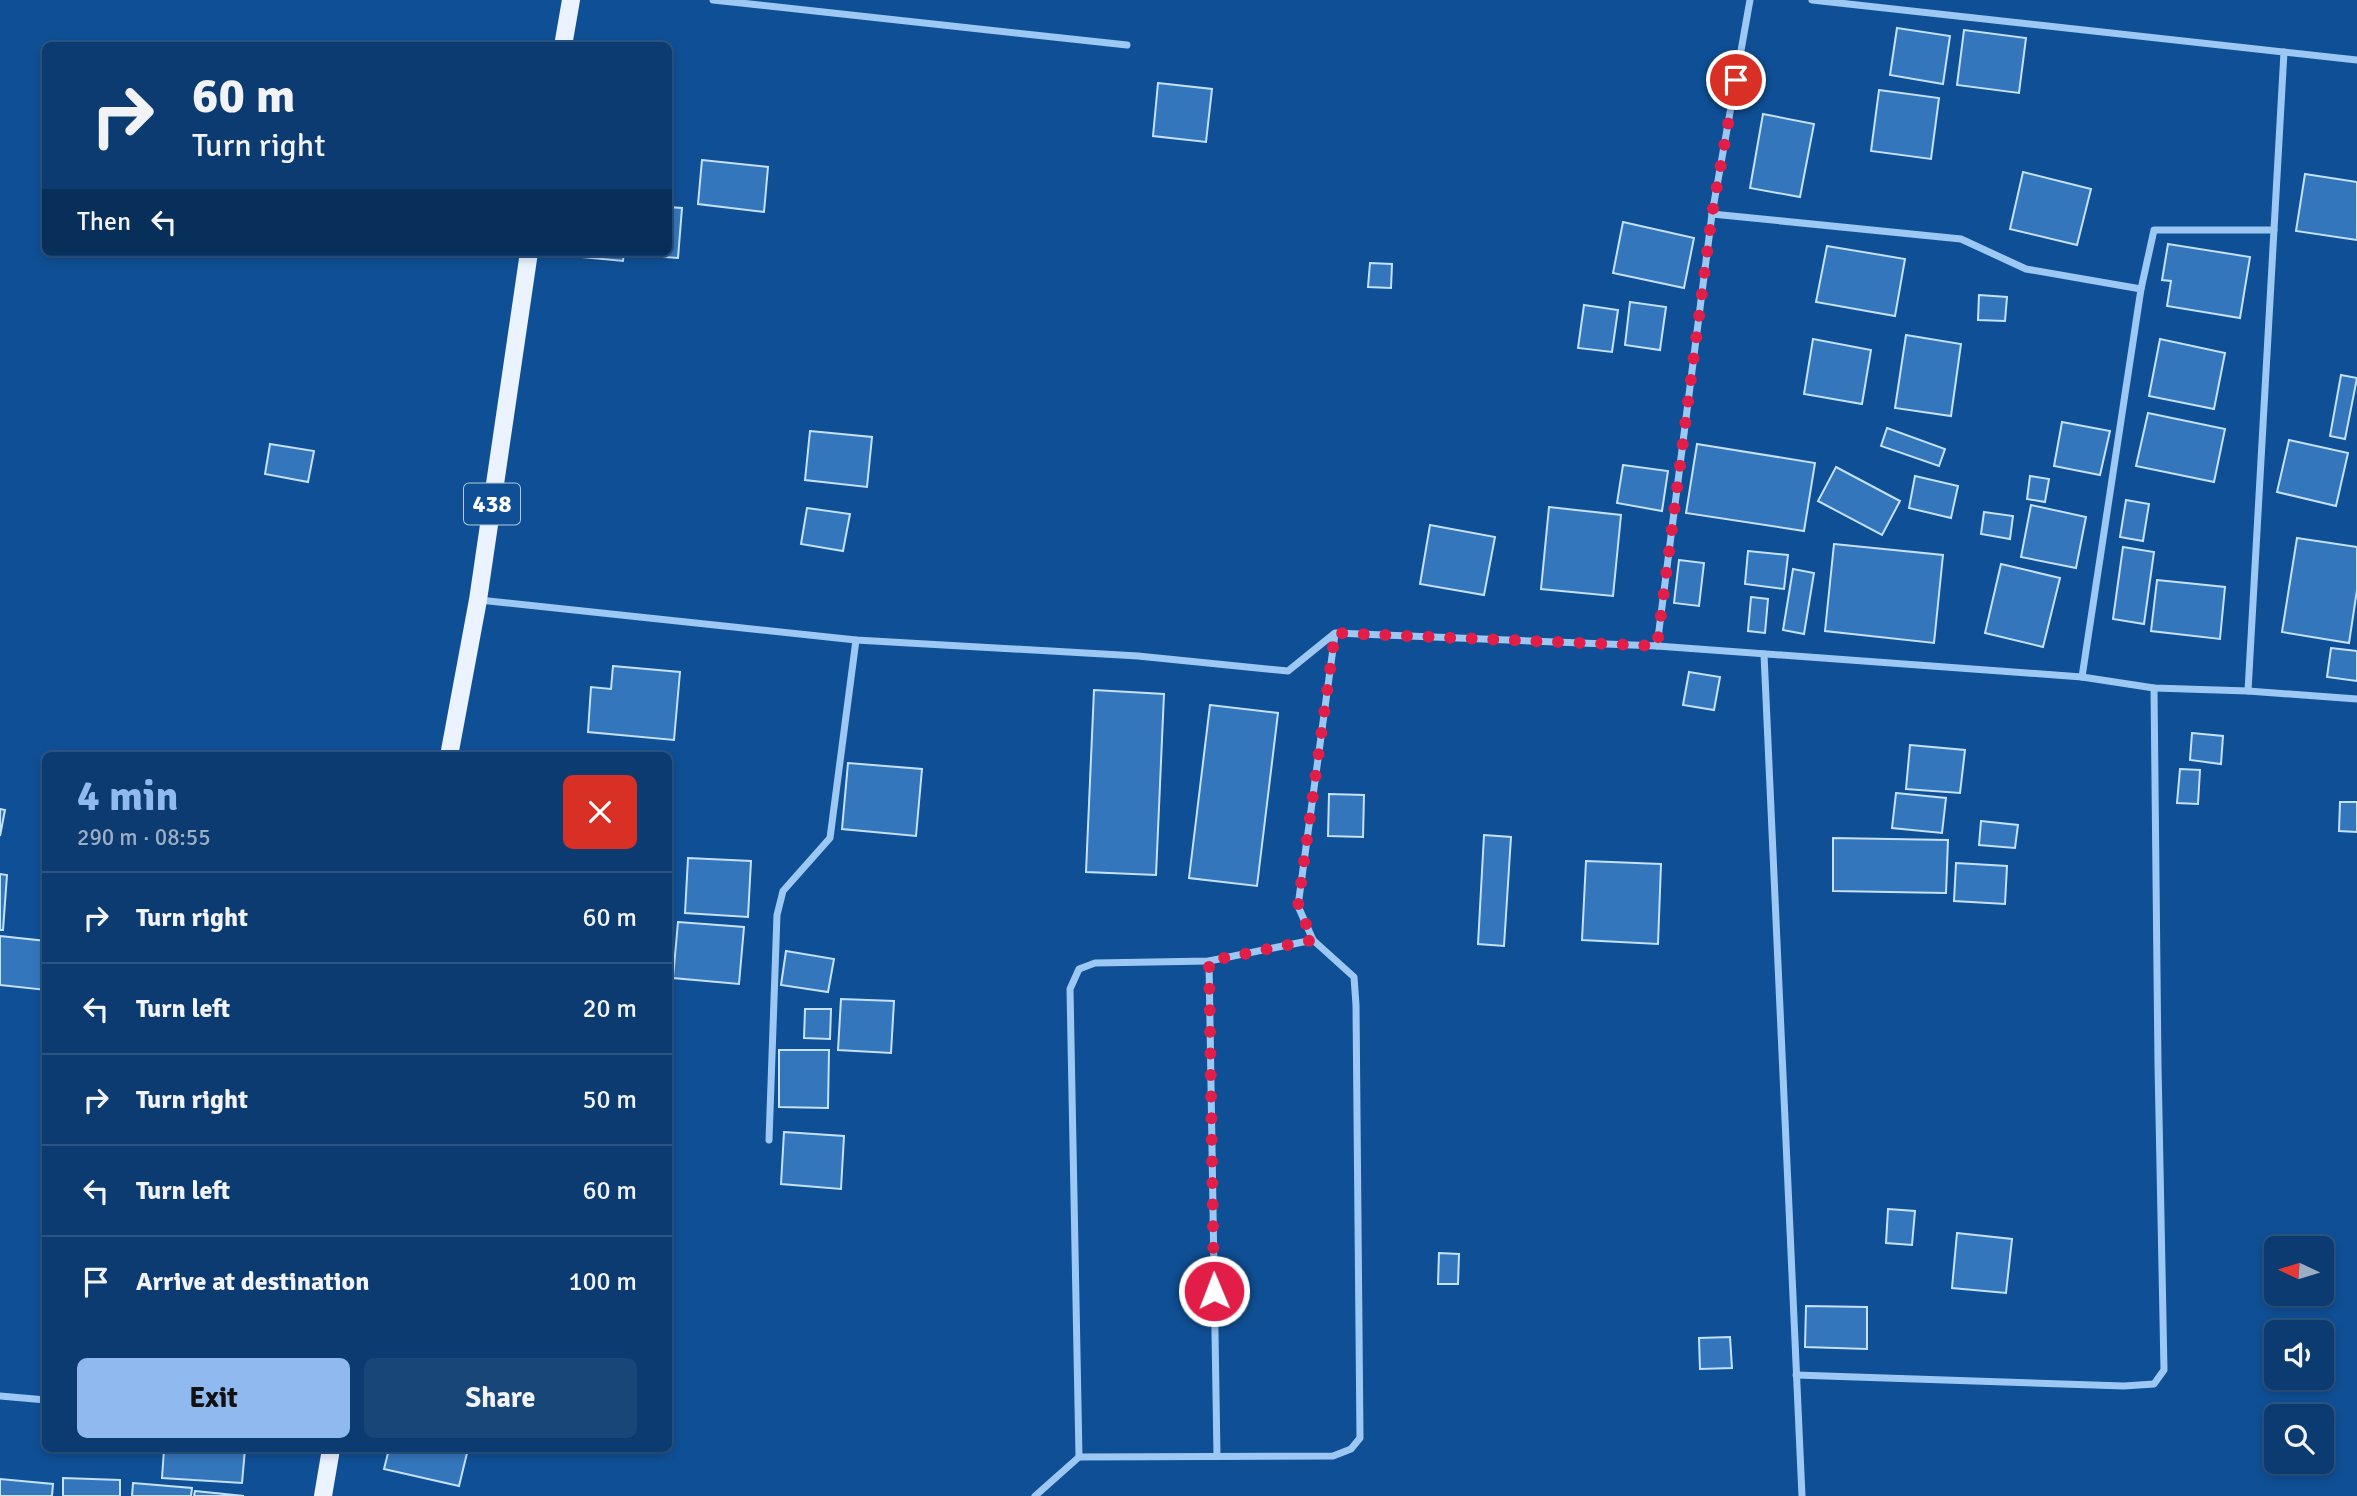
<!DOCTYPE html>
<meta charset="utf-8">
<style>
:root{--surface:#0b3b70;--page:#194678;--text:#f1f3f6;--muted:#9aadc3;--line:#2b5583;--accent:#90b9f0}
body{margin:0;font-family:Signika,sans-serif;background:var(--page);color:var(--text);height:100vh;display:flex;flex-direction:column;font-size:26px;white-space:nowrap}
*{box-sizing:border-box;margin:0}
p{font-size:23px;color:var(--muted)}
.icon{flex:none;width:38px;height:38px;fill:none;stroke:currentColor;stroke-width:2;stroke-linecap:round;stroke-linejoin:round}
.map{position:relative;flex:1;overflow:hidden}
.drawer{position:absolute;left:42px;top:752px;width:630px;height:700px;display:flex;flex-direction:column;background:var(--surface);border-radius:10px;box-shadow:0 4px 10px #0003,0 0 0 2px var(--line)}
.drawer>*{flex:none}
.banner{position:absolute;left:42px;top:42px;width:630px;height:214px;border-radius:10px;box-shadow:0 4px 10px #0003,0 0 0 2px var(--line);background:#0b3b70;color:var(--text);overflow:hidden}
.needle{width:46px;rotate:274deg}
.controls{position:absolute;left:2264px;top:1236px;display:grid;gap:14px}
.controls a{display:grid;place-items:center;width:70px;height:70px;border-radius:10px;background:var(--surface);box-shadow:0 4px 10px #0003,0 0 0 2px var(--line);font-size:35px}
.pin{position:absolute;display:grid;place-items:center;width:60px;height:60px;color:#fff;margin:-30px;border:4px solid #fff;border-radius:50%;box-shadow:0 2px 7px #0007}
.me{position:absolute;width:77px;margin:-38px;rotate:359deg;stroke-linejoin:round;filter:drop-shadow(0 0 5px #0008)}
.turn{display:flex;align-items:center;gap:24px;height:147px;padding:0 35px;font-size:32px}
.turn .icon{width:91px;height:91px;stroke-width:2.5}
.turn b{display:block;font-size:49px;line-height:60px}
.then{display:flex;align-items:center;height:66px;padding:0 35px;background:#0003;gap:14px;font-size:26px}
.round{display:grid;place-items:center;flex:none;width:74px;height:74px;border-radius:10px;background:var(--page)}
.overview{display:flex;align-items:center;justify-content:space-between;height:119px;padding:0 35px}
h1{font-size:42px;font-weight:700;line-height:52px;color:var(--accent)}
.button{display:flex;gap:14px;margin-top:auto;padding:14px 35px}
.button a{flex:1;height:80px;border-radius:10px;background:var(--accent);color:#111;font-size:28px;font-weight:700;line-height:80px;text-align:center}
.button a+a{background:var(--page);color:var(--text)}
ul{padding:0;list-style:none}
li{display:flex;align-items:center;gap:21px;height:91px;padding:0 35px;border-top:2px solid var(--line)}
li div{flex:1}
li b{display:block;font-size:26px}
li em{font-style:normal}
.map>svg:first-child{display:block}
.building{fill:#3476bc;stroke:#c5e1fe;stroke-width:2}
.lines{fill:none;stroke-linecap:round;stroke-linejoin:round}
.street{stroke:#9dc8f4;stroke-width:7}
.primary{stroke:#eaf3ff;stroke-width:18}
.route{stroke:#e11d48;stroke-width:12;stroke-dasharray:0 21.6}
.labels{text-anchor:middle;dominant-baseline:central;stroke-width:6;stroke-linejoin:round;paint-order:stroke}
.shield{fill:#0f4f95;stroke:#b7cadf;stroke-width:2}
.shield-label{font-size:24px;font-weight:bold;fill:#fff}
</style>
<div class="map">
<svg width="2357" height="1496" viewBox="0 0 2357 1496">
<rect width="100%" height="100%" fill="#0f4f95"/>
<g class="building">
<polygon points="1897,28 1950,36 1943,84 1890,75"/>
<polygon points="1964,30 2026,38 2019,93 1957,85"/>
<polygon points="1158,83 1212,89 1206,142 1153,136"/>
<polygon points="1879,90 1939,98 1931,159 1871,151"/>
<polygon points="1763,114 1814,124 1800,197 1750,188"/>
<polygon points="702,160 768,167 764,212 698,204"/>
<polygon points="2023,172 2091,189 2077,245 2010,229"/>
<polygon points="2305,174 2357,182 2357,240 2296,231"/>
<polygon points="668,207 682,208 678,258 636,255 636,252 668,252"/>
<polygon points="1623,222 1694,238 1684,288 1613,273"/>
<polygon points="2168,244 2250,257 2240,318 2167,306 2171,281 2162,280"/>
<polygon points="1827,246 1905,259 1895,316 1816,302"/>
<polygon points="572,252 624,252 623,261 572,256"/>
<polygon points="1370,263 1392,264 1391,288 1368,287"/>
<polygon points="1979,295 2007,297 2005,321 1978,320"/>
<polygon points="1630,302 1666,307 1660,350 1625,345"/>
<polygon points="1584,305 1618,310 1612,352 1578,348"/>
<polygon points="1906,335 1961,344 1951,416 1895,408"/>
<polygon points="1813,339 1871,350 1862,404 1804,394"/>
<polygon points="2160,339 2225,353 2214,409 2149,396"/>
<polygon points="2341,375 2357,378 2345,439 2330,436"/>
<polygon points="2148,413 2225,429 2214,482 2136,466"/>
<polygon points="2062,422 2110,431 2100,475 2054,466"/>
<polygon points="1887,428 1945,449 1939,466 1881,446"/>
<polygon points="810,431 872,437 867,487 805,480"/>
<polygon points="2289,440 2348,453 2336,506 2277,492"/>
<polygon points="270,444 314,451 308,482 265,474"/>
<polygon points="1697,444 1815,463 1804,531 1686,513"/>
<polygon points="1623,465 1668,471 1662,511 1617,503"/>
<polygon points="1836,467 1900,501 1882,535 1818,501"/>
<polygon points="1915,476 1958,486 1951,518 1909,508"/>
<polygon points="2030,476 2049,479 2045,502 2027,499"/>
<polygon points="2126,500 2149,504 2143,541 2120,537"/>
<polygon points="2031,505 2086,517 2076,568 2021,557"/>
<polygon points="1549,507 1621,515 1613,596 1541,589"/>
<polygon points="807,508 850,514 843,551 801,544"/>
<polygon points="1984,512 2013,516 2010,539 1981,534"/>
<polygon points="1430,525 1495,537 1484,595 1420,584"/>
<polygon points="2297,538 2357,547 2357,590 2349,643 2282,632"/>
<polygon points="1834,544 1943,555 1934,643 1825,631"/>
<polygon points="2123,547 2154,552 2144,624 2113,619"/>
<polygon points="1748,551 1788,555 1784,589 1745,584"/>
<polygon points="1679,560 1704,563 1699,606 1674,603"/>
<polygon points="2001,564 2060,578 2043,647 1985,633"/>
<polygon points="1793,569 1814,573 1804,634 1783,630"/>
<polygon points="2157,580 2225,587 2220,639 2151,631"/>
<polygon points="1751,597 1768,599 1765,633 1748,631"/>
<polygon points="2331,648 2357,651 2357,681 2327,677"/>
<polygon points="613,666 680,672 674,740 588,732 591,687 611,689"/>
<polygon points="1689,672 1720,677 1714,710 1683,705"/>
<polygon points="1094,690 1164,694 1156,875 1086,872"/>
<polygon points="1210,705 1278,713 1257,886 1189,878"/>
<polygon points="2192,733 2223,736 2221,764 2190,760"/>
<polygon points="1910,745 1965,750 1960,793 1906,789"/>
<polygon points="848,763 922,769 916,836 842,829"/>
<polygon points="2180,769 2200,770 2198,804 2177,803"/>
<polygon points="1896,793 1946,798 1942,833 1892,828"/>
<polygon points="1329,794 1364,795 1363,837 1328,836"/>
<polygon points="2340,802 2357,802 2357,832 2339,831"/>
<polygon points="0,809 5,810 0,836"/>
<polygon points="1981,821 2018,825 2015,848 1979,845"/>
<polygon points="1484,835 1511,837 1504,946 1478,944"/>
<polygon points="1833,838 1948,840 1946,893 1833,891"/>
<polygon points="688,858 751,861 748,917 685,913"/>
<polygon points="1586,861 1661,864 1658,944 1582,940"/>
<polygon points="1956,863 2007,866 2005,904 1954,901"/>
<polygon points="0,874 7,875 3,930 0,930"/>
<polygon points="678,922 744,927 739,984 673,978"/>
<polygon points="0,936 46,941 46,990 0,985"/>
<polygon points="786,951 834,959 828,992 781,985"/>
<polygon points="841,999 894,1001 891,1053 838,1050"/>
<polygon points="805,1009 831,1009 830,1039 804,1038"/>
<polygon points="779,1050 829,1050 828,1108 779,1107"/>
<polygon points="784,1132 844,1136 841,1189 781,1184"/>
<polygon points="1888,1209 1915,1211 1912,1245 1886,1243"/>
<polygon points="1957,1233 2012,1239 2006,1293 1952,1288"/>
<polygon points="1439,1253 1459,1254 1458,1284 1438,1284"/>
<polygon points="1806,1306 1867,1307 1867,1349 1805,1347"/>
<polygon points="1730,1337 1732,1368 1700,1369 1699,1338"/>
<polygon points="164,1449 245,1449 242,1483 162,1478"/>
<polygon points="389,1449 468,1449 459,1486 384,1469"/>
<polygon points="63,1478 120,1480 120,1496 63,1496"/>
<polygon points="0,1479 53,1484 52,1496 0,1496"/>
<polygon points="133,1483 192,1488 191,1496 132,1496"/>
<polygon points="195,1491 244,1496 194,1496"/>
</g>
<g class="lines">
<g class="street">
<polyline points="713,0 1127,45"/>
<polyline points="1812,0 2357,60"/>
<polyline points="1712,214 1961,239 2026,269 2141,289 2082,677"/>
<polyline points="2141,289 2154,230 2274,230"/>
<polyline points="479,600 856,640 1138,656 1288,671 1335,633 1657,646 2082,677 2154,688 2248,691 2357,699"/>
<polyline points="1657,646 1712,214 1750,0"/>
<polyline points="1764,654 1802,1496"/>
<polyline points="2248,691 2284,52"/>
<polyline points="1209,961 1217,1456"/>
<polyline points="769,1140 777,915 783,891 830,838 856,640"/>
<polyline points="1796,1375 2124,1386 2154,1384 2164,1370 2158,1065 2154,688"/>
<polyline points="0,1396 46,1400"/>
<polyline points="1079,1457 1070,989 1079,969 1095,963 1209,961 1313,940"/>
<polyline points="1035,1496 1079,1457 1333,1456 1351,1449 1360,1438 1356,1005 1354,977 1313,940 1298,906 1335,634"/>
</g>
<g class="primary">
<polyline points="563,46 571,0"/>
<polyline points="449,756 478,600 529,252"/>
<polyline points="323,1496 331,1449"/>
</g>
</g>
<g class="lines">
<polyline class="route" points="1214,1291 1209,961 1313,940 1298,906 1335,633 1657,646 1712,214 1736,80"/>
</g>
<g class="labels">
<rect class="shield" x="464" y="483.5" width="56" height="41" rx="5"/>
<g class="shield-label">
<text x="492" y="504">438</text>
</g>
</g>
</svg>
<div class="controls">
<a><svg class="needle" viewBox="-14 -14 28 28"><path d="M0-13l5 13h-10z" fill="#e53935"/><path d="M0 13l5-13h-10z" fill="#9aadc3"/></svg></a>
<a><svg class="icon" aria-label="sound" viewBox="0 0 24 24"><path d="M4 9h4l5-4v14l-5-4H4zM17 9q2 3 0 6"/></svg></a>
<a><svg class="icon" aria-label="search" viewBox="0 0 24 24"><circle cx="10" cy="10" r="6"/><path d="M15 15l6 6"/></svg></a>
</div>
<div class="pin" style="left:1736px;top:80px;background:#d93025"><svg class="icon" aria-label="arrive" viewBox="0 0 24 24"><path d="M6 21V4h12l-3 4 3 4H6"/></svg></div>
<svg class="me" style="left:1214px;top:1291px" viewBox="-20 -20 40 40"><circle r="17" fill="#e11d48" stroke="#fff" stroke-width="3"/><path d="M0-11L8 9 0 5-8 9z" fill="#fff"/></svg>
<div class="banner">
<div class="turn"><svg class="icon" aria-label="right" viewBox="0 0 24 24"><path d="M7 20v-9h11M14 6l5 5-5 5"/></svg><div><b>60 m</b>Turn right</div></div>
<div class="then">Then<svg class="icon" aria-label="left" viewBox="0 0 24 24"><path d="M17 20v-9H6M10 6l-5 5 5 5"/></svg></div>
</div>
<section class="drawer">
<div class="overview"><div><h1>4 min</h1><p>290 m · 08:55</p></div><a class="round" style="background:#d93025;color:#fff"><svg class="icon" aria-label="close" viewBox="0 0 24 24"><path d="M6 6l12 12M18 6L6 18"/></svg></a></div>
<ul>
<li><svg class="icon" aria-label="right" viewBox="0 0 24 24"><path d="M7 20v-9h11M14 6l5 5-5 5"/></svg><div><b>Turn right</b></div><em>60 m</em></li>
<li><svg class="icon" aria-label="left" viewBox="0 0 24 24"><path d="M17 20v-9H6M10 6l-5 5 5 5"/></svg><div><b>Turn left</b></div><em>20 m</em></li>
<li><svg class="icon" aria-label="right" viewBox="0 0 24 24"><path d="M7 20v-9h11M14 6l5 5-5 5"/></svg><div><b>Turn right</b></div><em>50 m</em></li>
<li><svg class="icon" aria-label="left" viewBox="0 0 24 24"><path d="M17 20v-9H6M10 6l-5 5 5 5"/></svg><div><b>Turn left</b></div><em>60 m</em></li>
<li><svg class="icon" aria-label="arrive" viewBox="0 0 24 24"><path d="M6 21V4h12l-3 4 3 4H6"/></svg><div><b>Arrive at destination</b></div><em>100 m</em></li>
</ul>
<div class="button"><a>Exit</a><a>Share</a></div>
</section>
</div>
